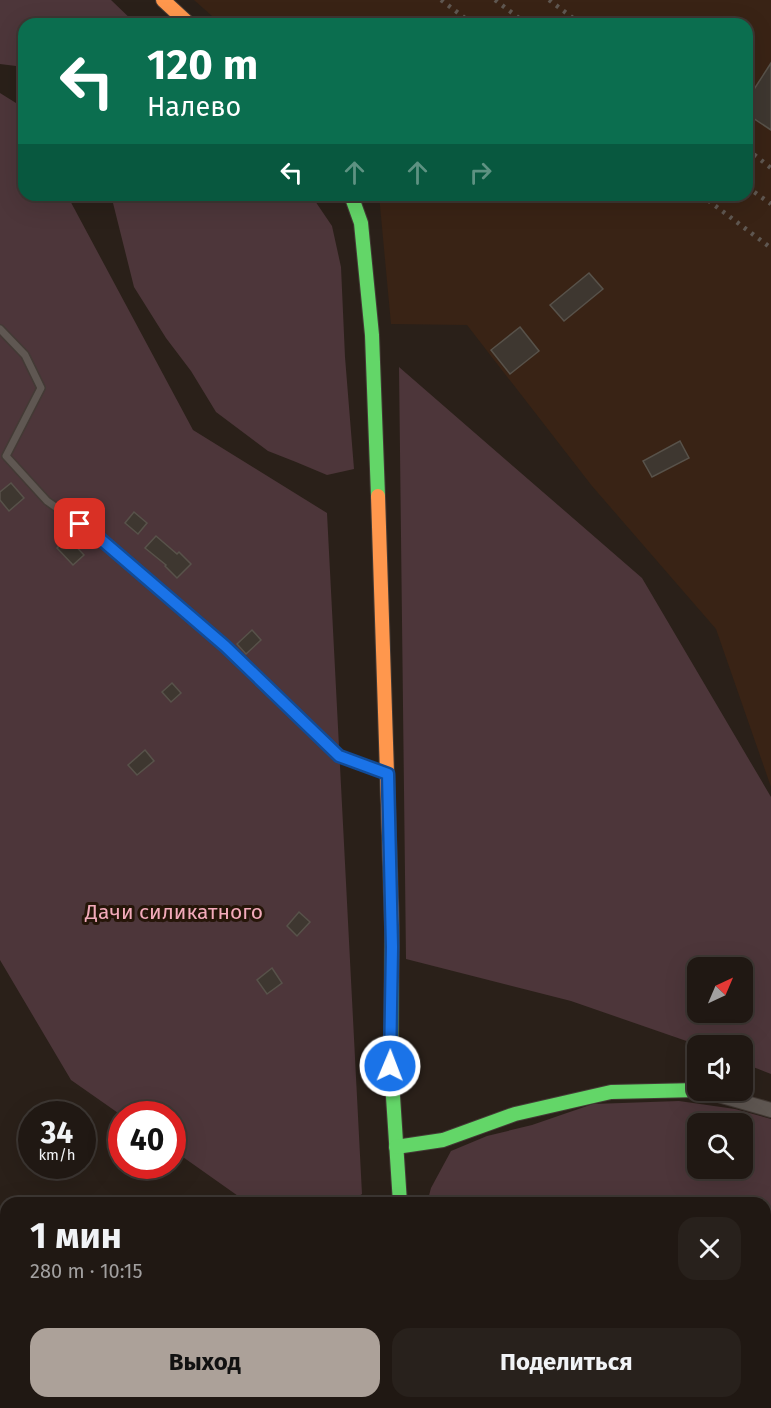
<!DOCTYPE html>
<html lang="ru">
<meta charset="utf-8">
<style>
:root{--surface:#201813;--page:#28211c;--text:#f1f3f6;--muted:#a2a0a0;--line:#3d3733;--accent:#aca199}
body{margin:0;font-family:"Fira Sans",sans-serif;background:var(--page);color:var(--text);height:100vh;display:flex;flex-direction:column;font-size:22px;white-space:nowrap}
*{box-sizing:border-box;margin:0}
p{font-size:20px;color:var(--muted)}
.icon{flex:none;width:33px;height:33px;fill:none;stroke:currentColor;stroke-width:2;stroke-linecap:round;stroke-linejoin:round}
.map{position:relative;flex:1;overflow:hidden}
.panel{position:absolute;left:0px;top:1197px;width:771px;height:212px;display:flex;flex-direction:column;background:var(--surface);border-radius:18px 18px 0 0;box-shadow:0 6px 24px #0002,0 0 0 2px var(--line)}
.panel>*{flex:none}
.banner{position:absolute;left:18px;top:18px;width:735px;height:183px;border-radius:18px;box-shadow:0 6px 24px #0002,0 0 0 2px var(--line);background:#0b6e4f;color:#fff;overflow:hidden}
.needle{width:39px;rotate:44deg}
.controls{position:absolute;left:687px;top:957px;display:grid;gap:12px}
.controls a{display:grid;place-items:center;width:66px;height:66px;border-radius:12px;background:var(--surface);box-shadow:0 6px 24px #0002,0 0 0 2px var(--line);font-size:30px}
.speed{position:absolute;left:18px;top:1101px;display:flex;gap:12px;font-size:30px;font-weight:700;text-align:center}
.speed>*{display:grid;place-content:center;width:78px;height:78px;border-radius:50%;background:var(--surface);box-shadow:0 6px 24px #0002,0 0 0 2px var(--line);line-height:1}
.speed small{font-size:15px;font-weight:400}
.speed .limit{border:9px solid #d22;background:#fff;color:#111}
.pin{position:absolute;display:grid;place-items:center;width:51px;height:51px;color:#fff;margin:-26px;border-radius:12px;box-shadow:0 3px 9px #0006}
.me{position:absolute;width:66px;margin:-33px;rotate:1deg;stroke-linejoin:round;filter:drop-shadow(0 0 4px #0008)}
.turn{display:flex;align-items:center;gap:21px;height:126px;padding:0 30px;font-size:27px}
.turn .icon{width:78px;height:78px;stroke-width:2.5}
.turn b{display:block;font-size:42px;line-height:51px}
.lanes{display:flex;align-items:center;height:57px;padding:0 30px;background:#0003;justify-content:center;gap:30px;direction:ltr}
.lanes .off{opacity:.35}
.round{display:grid;place-items:center;flex:none;width:63px;height:63px;border-radius:18px;background:var(--page)}
.overview{display:flex;align-items:center;justify-content:space-between;height:102px;padding:0 30px}
h1{font-size:36px;font-weight:700;line-height:45px}
.button{display:flex;gap:12px;margin-top:auto;padding:12px 30px}
.button a{flex:1;height:69px;border-radius:18px;background:var(--accent);color:#111;font-size:24px;font-weight:700;line-height:69px;text-align:center}
.button a+a{background:var(--page);color:var(--text)}
.map>svg:first-child{display:block}
.built{fill:#392315}
.green{fill:#4d363a;fill-rule:evenodd}
.building{fill:#3e3730;stroke:#58524a;stroke-width:1.5}
.lines{fill:none;stroke-linecap:round;stroke-linejoin:round}
.lane-casing{stroke:#433a35;stroke-width:10}
.street-casing{stroke:#433a35;stroke-width:16}
.fast-casing{stroke:#433a35;stroke-width:16}
.slow-casing{stroke:#433a35;stroke-width:16}
.lane{stroke:#5f5752;stroke-width:7}
.street{stroke:#5f5752;stroke-width:14}
.fast{stroke:#63d668;stroke-width:14}
.slow{stroke:#ff974d;stroke-width:14}
.rail{stroke:#5f5751;stroke-width:4.5;stroke-dasharray:3 6;stroke-linecap:butt}
.route-casing{stroke:#114b97;stroke-width:15}
.route{stroke:#1a73e8;stroke-width:10}
.labels{text-anchor:middle;dominant-baseline:central;stroke-width:6;stroke-linejoin:round;paint-order:stroke}
.park-label{font-size:21px;fill:#f3aaba;stroke:#261609}
</style>
<div class="map">
<svg width="771" height="1408" viewBox="0 0 771 1408">
<rect width="100%" height="100%" fill="#2a2019"/>
<polygon class="built" points="194,0 771,0 771,787 716,629 592,486 467,325 391,324 379,195 747,195 747,24 221,24"/>
<g class="green">
<polygon points="0,0 111,0 136,24 24,24 24,67 0,64"/>
<polygon points="0,93 24,108 24,195 67,195 193,430 327,513 362,1194 349,1203 248,1203 173,1150 172,1114 121,1115 71,1080 0,960"/>
<polygon points="111,195 267,195 268,203 284,195 311,195 332,226 341,267 345,357 354,469 327,475 296,462 268,451 216,412 191,371 166,338 134,287"/>
<path d="M399,367l243,211 129,219v277l-28,-11 -1,-17 -44,-1 -127,-44 -165,-42zM698,968h44v44h-44z"/>
<path d="M679,1101l56,8 36,10v289h-344v-6h338v-199h-338l4,-15 20,-37 36,-15 45,-11 61,-21zM698,1124h44v44h-44z"/>
</g>
<g class="building">
<polygon points="771,63 771,130 747,114 747,100"/>
<polygon points="589,273 603,289 564,321 550,305"/>
<polygon points="520,327 539,351 510,374 491,350"/>
<polygon points="680,441 689,458 652,477 643,461"/>
<polygon points="11,483 24,498 9,511 0,500 0,492"/>
<polygon points="134,512 147,523 138,534 125,523"/>
<polygon points="156,536 177,554 179,552 191,564 177,578 165,566 166,565 145,548"/>
<polygon points="68,538 84,555 73,565 57,548"/>
<polygon points="252,630 261,640 246,654 237,644"/>
<polygon points="172,683 181,693 171,702 162,692"/>
<polygon points="145,750 154,761 137,775 128,765"/>
<polygon points="299,912 310,922 297,936 287,926"/>
<polygon points="272,968 282,983 267,994 257,980"/>
</g>
<g class="lines">
<defs>
<polyline id="lane" points="0,329 25,355 41,388 6,456 47,501 97,536 225,646 339,756 385,773"/>
<polyline id="street" points="701,1090 771,1110"/>
<g id="fast">
<polyline points="351,195 361,223 372,335 378,496"/>
<polyline points="392,928 391,1066 400,1203"/>
<polyline points="396,1147 443,1140 515,1114 611,1092 698,1090"/>
</g>
<g id="slow">
<polyline points="163,0 189,24"/>
<polyline points="378,496 392,928"/>
<polyline points="409,1402 410,1408"/>
</g>
</defs>
<use href="#lane" class="lane-casing"/>
<use href="#street" class="street-casing"/>
<use href="#fast" class="fast-casing"/>
<use href="#slow" class="slow-casing"/>
<use href="#lane" class="lane"/>
<use href="#street" class="street"/>
<use href="#fast" class="fast"/>
<use href="#slow" class="slow"/>
<g class="rail">
<polyline points="441,0 473,24"/>
<polyline points="495,0 527,24"/>
<polyline points="549,0 581,24"/>
<polyline points="747,149 771,168"/>
<polyline points="747,187 771,204"/>
<polyline points="701,195 771,248"/>
</g>
</g>
<g class="lines">
<defs>
<polyline id="route" points="80,524 97,536 225,646 339,756 388,774 392,947 390,1066"/>
</defs>
<use href="#route" class="route-casing"/>
<use href="#route" class="route"/>
</g>
<g class="labels">
<g class="park-label">
<text x="174" y="912">Дачи силикатного</text>
</g>
</g>
</svg>
<div class="controls">
<a><svg class="needle" viewBox="-14 -14 28 28"><path d="M0-13l5 13h-10z" fill="#e53935"/><path d="M0 13l5-13h-10z" fill="#a2a0a0"/></svg></a>
<a><svg class="icon" aria-label="sound" viewBox="0 0 24 24"><path d="M4 9h4l5-4v14l-5-4H4zM17 9q2 3 0 6"/></svg></a>
<a><svg class="icon" aria-label="search" viewBox="0 0 24 24"><circle cx="10" cy="10" r="6"/><path d="M15 15l6 6"/></svg></a>
</div>
<div class="speed"><div>34<small>km/h</small></div><div class="limit">40</div></div>
<div class="pin" style="left:80px;top:524px;background:#d93025"><svg class="icon" aria-label="arrive" viewBox="0 0 24 24"><path d="M6 21V4h12l-3 4 3 4H6"/></svg></div>
<svg class="me" style="left:390px;top:1066px" viewBox="-20 -20 40 40"><circle r="17" fill="#1a73e8" stroke="#fff" stroke-width="3"/><path d="M0-11L8 9 0 5-8 9z" fill="#fff"/></svg>
<div class="banner">
<div class="turn"><svg class="icon" aria-label="left" viewBox="0 0 24 24"><path d="M17 20v-9H6M10 6l-5 5 5 5"/></svg><div><b>120 m</b>Налево</div></div>
<div class="lanes"><svg class="icon" aria-label="left" viewBox="0 0 24 24"><path d="M17 20v-9H6M10 6l-5 5 5 5"/></svg><svg class="icon off" aria-label="ahead" viewBox="0 0 24 24"><path d="M12 20V5M6 11l6-6 6 6"/></svg><svg class="icon off" aria-label="ahead" viewBox="0 0 24 24"><path d="M12 20V5M6 11l6-6 6 6"/></svg><svg class="icon off" aria-label="right" viewBox="0 0 24 24"><path d="M7 20v-9h11M14 6l5 5-5 5"/></svg></div>
</div>
<section class="panel">
<div class="overview"><div><h1>1 мин</h1><p>280 m · 10:15</p></div><a class="round"><svg class="icon" aria-label="close" viewBox="0 0 24 24"><path d="M6 6l12 12M18 6L6 18"/></svg></a></div>
<div class="button"><a>Выход</a><a>Поделиться</a></div>
</section>
</div>
